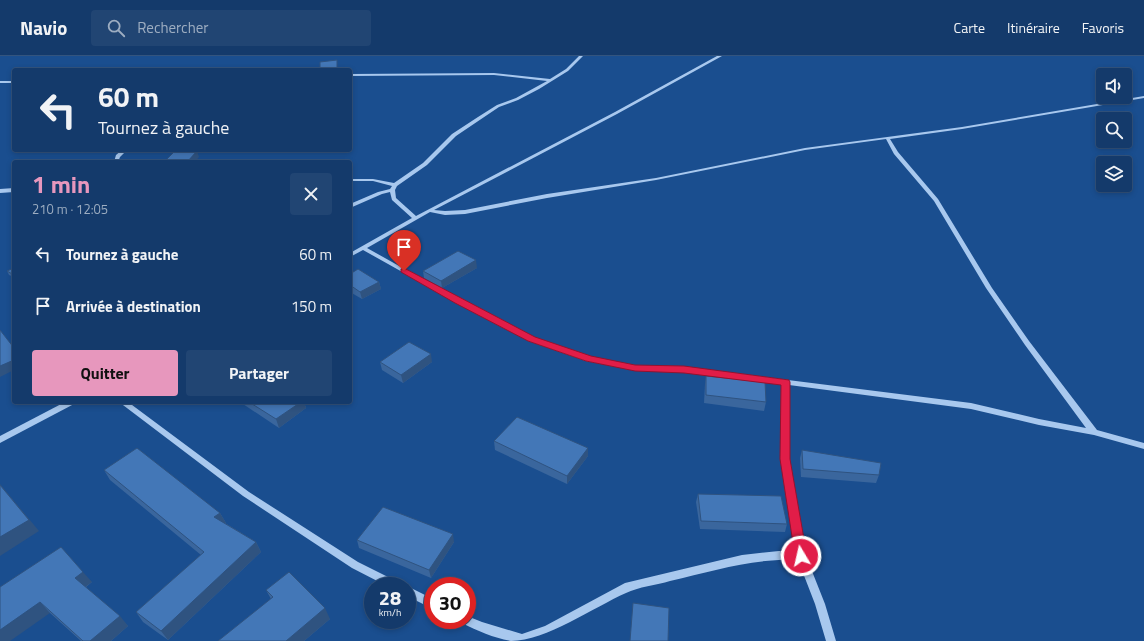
<!DOCTYPE html>
<html lang="fr">
<meta charset="utf-8">
<style>
:root{--surface:#143a6b;--page:#214573;--text:#f1f3f6;--muted:#9dadc1;--line:#33547e;--accent:#e797bd}
body{margin:0;font-family:"Titillium Web",sans-serif;background:var(--page);color:var(--text);height:100vh;display:flex;flex-direction:column;font-size:15px;white-space:nowrap}
*{box-sizing:border-box;margin:0}
p{font-size:13px;color:var(--muted)}
.icon{flex:none;width:22px;height:22px;fill:none;stroke:currentColor;stroke-width:2;stroke-linecap:round;stroke-linejoin:round}
.map{position:relative;flex:1;overflow:hidden}
.drawer{position:absolute;left:12px;top:104px;width:340px;height:244px;display:flex;flex-direction:column;background:var(--surface);border-radius:4px;box-shadow:0 2px 6px #0003,0 0 0 1px var(--line)}
.drawer>*{flex:none}
.banner{position:absolute;left:12px;top:12px;width:340px;height:84px;border-radius:4px;box-shadow:0 2px 6px #0003,0 0 0 1px var(--line);background:#143a6b;color:var(--text);overflow:hidden}
.controls{position:absolute;left:1096px;top:12px;display:grid;gap:8px}
.controls a{display:grid;place-items:center;width:36px;height:36px;border-radius:4px;background:var(--surface);box-shadow:0 2px 6px #0003,0 0 0 1px var(--line);font-size:20px}
.speed{position:absolute;left:364px;top:521px;display:flex;gap:8px;font-size:20px;font-weight:700;text-align:center}
.speed>*{display:grid;place-content:center;width:52px;height:52px;border-radius:50%;background:var(--surface);box-shadow:0 2px 6px #0003,0 0 0 1px var(--line);line-height:1}
.speed small{font-size:10px;font-weight:400}
.speed .limit{border:6px solid #d22;background:#fff;color:#111}
.pin{position:absolute;display:grid;place-items:center;width:34px;height:34px;color:#fff;margin:-41px -17px;border-radius:50% 50% 50% 0;rotate:-45deg;box-shadow:0 0 4px #0007}
.pin .icon{rotate:45deg}
.me{position:absolute;width:44px;margin:-22px;rotate:351deg;stroke-linejoin:round;filter:drop-shadow(0 0 3px #0008)}
.turn{display:flex;align-items:center;gap:14px;height:84px;padding:0 20px;font-size:18px}
.turn .icon{width:52px;height:52px;stroke-width:2.5}
.turn b{display:block;font-size:28px;line-height:34px}
.round{display:grid;place-items:center;flex:none;width:42px;height:42px;border-radius:4px;background:var(--page)}
.overview{display:flex;align-items:center;justify-content:space-between;height:68px;padding:0 20px}
h1{font-size:24px;font-weight:700;line-height:30px;color:var(--accent)}
.button{display:flex;gap:8px;margin-top:auto;padding:8px 20px}
.button a{flex:1;height:46px;border-radius:4px;background:var(--accent);color:#111;font-size:16px;font-weight:700;line-height:46px;text-align:center}
.button a+a{background:var(--page);color:var(--text)}
ul{padding:0;list-style:none}
li{display:flex;align-items:center;gap:12px;height:52px;padding:0 20px}
li div{flex:1}
li b{display:block;font-size:15px}
li em{font-style:normal}
header{display:flex;align-items:center;gap:24px;box-sizing:border-box;height:56px;padding:0 20px;background:var(--surface);border-bottom:1px solid var(--line)}
header strong{font-size:19px}
nav{display:flex;gap:22px;margin-inline-start:auto;font-size:14px}
.search{width:280px;height:36px;background:var(--page);display:flex;align-items:center;gap:10px;box-sizing:border-box;padding:0 14px;border-radius:4px;color:var(--muted);font-size:15px}
.map>svg:first-child{display:block}
.lines{fill:none;stroke-linecap:round;stroke-linejoin:round}
.minor{fill:#a8c8ee;fill-rule:evenodd}
.wall{fill:#3a669d}
.shaded-wall{fill:#2f5380}
.building{fill:#4377b7;stroke:#2f5380}
.route{fill:#e11d48;stroke:#92132f}
</style>
<header>
<strong>Navio</strong>
<div class="search"><svg class="icon" aria-label="search" viewBox="0 0 24 24"><circle cx="10" cy="10" r="6"/><path d="M15 15l6 6"/></svg>Rechercher</div>
<nav><a>Carte</a><a>Itinéraire</a><a>Favoris</a></nav>
</header>
<div class="map">
<svg width="1144" height="585" viewBox="0 0 1144 585">
<rect width="100%" height="100%" fill="#1a4e8f"/>
<g class="lines">
<g class="minor">
<path d="M579,0h4l-15,15 -29,18 -21,11 -19,7 -43,29 -29,29 -30,21 -2,4 1,8 20,18 199,-104 102,-56h5l-105,58 -183,96 11,1 20,-1 82,-16 109,-16 149,-30 157,-21 182,-31v2l-182,31 -72,10 8,13 40,47 54,89 37,53 68,89 47,13v6l-50,-14 -55,-10 -68,-16 -182,-24v74l17,97 19,48 11,37h-10l-11,-37 -17,-44c-45,-2 -85,11 -128,21 -13,4 -32,6 -44,12 -32,14 -80,48 -115,48 -17,-3 -33,-10 -49,-18l-1,-3h6v-4l15,6 40,12 23,-8 80,-43 117,-28 37,-4 17,1 -15,-93v-75l-97,-13 -49,-1 -49,-9 -57,-20 -73,-39 -93,-52 -13,7v-4l62,-35 -20,-18 -2,-8 -8,2 -32,14v-4l28,-12 12,-3 2,-3 -19,-5h-23v-2h23l21,4 29,-20 29,-29 26,-17 19,-12 19,-7 31,-17 -53,-6 -144,1v-2l144,-1 56,6 16,-10zM886,83l8,15 40,47 52,87 39,57 61,83 -47,-9 -68,-16 -287,-36 -49,-1 -45,-9 -57,-20 -73,-37 -93,-52 63,-36 15,3 20,-1 82,-16 109,-18 149,-30z"/>
<rect x="0" y="25" width="14" height="2"/>
<polygon points="122,94 127,94 120,101 118,106 114,106 116,99"/>
<polygon points="14,132 14,136 0,137 0,133"/>
<polygon points="65,346 75,346 74,348 0,387 0,380"/>
<polygon points="119,346 128,346 249,436 358,506 400,527 402,530 387,530 352,512 243,440"/>
<polygon points="407,530 433,543 433,553 407,540"/>
</g>
</g>
<g class="wall">
<polygon points="14,212 14,221 9,219 7,215"/>
<polygon points="477,212 442,232 424,222 423,215"/>
<polygon points="350,218 379,226 381,233 362,243 350,236"/>
<polygon points="380,306 432,306 403,327 382,314"/>
<polygon points="706,320 766,346 764,355 704,347 705,328"/>
<polygon points="240,346 304,346 306,352 279,372"/>
<polygon points="494,385 588,400 567,428 495,394"/>
<polygon points="802,394 879,419 876,427 801,421 800,402"/>
<polygon points="104,414 220,457 226,467 225,467 256,486 261,496 168,584 143,566 136,556 201,499 110,424"/>
<polygon points="698,438 787,468 785,476 700,473 696,446"/>
<polygon points="357,484 454,486 431,522 359,492"/>
<polygon points="92,526 86,531 128,570 111,585 81,585 50,557 0,531"/>
<polygon points="266,534 330,563 304,585 218,585 271,543"/>
</g>
<g class="shaded-wall">
<polygon points="197,95 199,101 195,106 187,106"/>
<polygon points="476,204 477,212 442,232 441,225"/>
<polygon points="379,226 381,233 362,243 360,236"/>
<polygon points="431,298 432,306 403,327 401,319"/>
<polygon points="14,304 14,314 0,321 0,310"/>
<polygon points="301,346 304,346 306,352 279,372 276,363"/>
<polygon points="588,392 588,400 567,428 567,420"/>
<polygon points="0,428 39,475 0,500"/>
<polygon points="220,457 226,467 220,471 214,461"/>
<polygon points="453,478 454,486 431,522 429,514"/>
<polygon points="256,486 261,496 168,584 161,575"/>
<polygon points="83,516 92,526 84,532 75,522"/>
<polygon points="40,546 50,557 10,585 0,585 0,574"/>
<polygon points="325,552 330,563 304,585 286,585"/>
<polygon points="120,560 128,570 111,585 90,585"/>
</g>
<g class="building">
<polygon points="337,4 337,14 320,14 320,6"/>
<polygon points="175,95 197,95 187,106 164,106"/>
<polygon points="458,195 476,204 441,225 423,215"/>
<polygon points="14,212 14,219 7,215"/>
<polygon points="358,213 379,226 360,236 350,229 350,218"/>
<polygon points="0,274 14,292 14,304 0,310"/>
<polygon points="409,286 431,298 401,319 380,306"/>
<polygon points="706,320 765,326 766,346 706,339"/>
<polygon points="249,346 301,346 276,363"/>
<polygon points="517,361 588,392 567,420 494,385"/>
<polygon points="137,392 220,457 214,461 256,486 161,575 136,556 204,496 104,414"/>
<polygon points="802,394 881,407 879,419 803,413"/>
<polygon points="0,429 29,464 0,481"/>
<polygon points="698,438 781,440 787,468 701,465"/>
<polygon points="383,451 453,478 429,514 357,484"/>
<polygon points="61,491 83,516 75,522 120,560 90,585 83,585 40,546 0,574 0,531"/>
<polygon points="289,516 325,552 286,585 218,585 273,541 266,534"/>
<polygon points="633,547 669,552 668,585 630,585"/>
</g>
<polygon class="route" points="404,212 535,281 591,300 635,309 684,310 789,324 790,326 790,403 807,500 805,504 801,506 797,504 795,500 780,403 781,329 684,317 635,315 586,305 528,285 455,247 401,216 401,213"/>
</svg>
<div class="controls">
<a><svg class="icon" aria-label="sound" viewBox="0 0 24 24"><path d="M4 9h4l5-4v14l-5-4H4zM17 9q2 3 0 6"/></svg></a>
<a><svg class="icon" aria-label="search" viewBox="0 0 24 24"><circle cx="10" cy="10" r="6"/><path d="M15 15l6 6"/></svg></a>
<a><svg class="icon" aria-label="layers" viewBox="0 0 24 24"><path d="M12 4l9 5-9 5-9-5zM3 14l9 5 9-5"/></svg></a>
</div>
<div class="speed"><div>28<small>km/h</small></div><div class="limit">30</div></div>
<div class="pin" style="left:404px;top:215px;background:#d93025"><svg class="icon" aria-label="arrive" viewBox="0 0 24 24"><path d="M6 21V4h12l-3 4 3 4H6"/></svg></div>
<svg class="me" style="left:801px;top:500px" viewBox="-20 -20 40 40"><circle r="17" fill="#e11d48" stroke="#fff" stroke-width="3"/><path d="M0-11L8 9 0 5-8 9z" fill="#fff"/></svg>
<div class="banner">
<div class="turn"><svg class="icon" aria-label="left" viewBox="0 0 24 24"><path d="M17 20v-9H6M10 6l-5 5 5 5"/></svg><div><b>60 m</b>Tournez à gauche</div></div>
</div>
<section class="drawer">
<div class="overview"><div><h1>1 min</h1><p>210 m · 12:05</p></div><a class="round"><svg class="icon" aria-label="close" viewBox="0 0 24 24"><path d="M6 6l12 12M18 6L6 18"/></svg></a></div>
<ul>
<li><svg class="icon" aria-label="left" viewBox="0 0 24 24"><path d="M17 20v-9H6M10 6l-5 5 5 5"/></svg><div><b>Tournez à gauche</b></div><em>60 m</em></li>
<li><svg class="icon" aria-label="arrive" viewBox="0 0 24 24"><path d="M6 21V4h12l-3 4 3 4H6"/></svg><div><b>Arrivée à destination</b></div><em>150 m</em></li>
</ul>
<div class="button"><a>Quitter</a><a>Partager</a></div>
</section>
</div>
